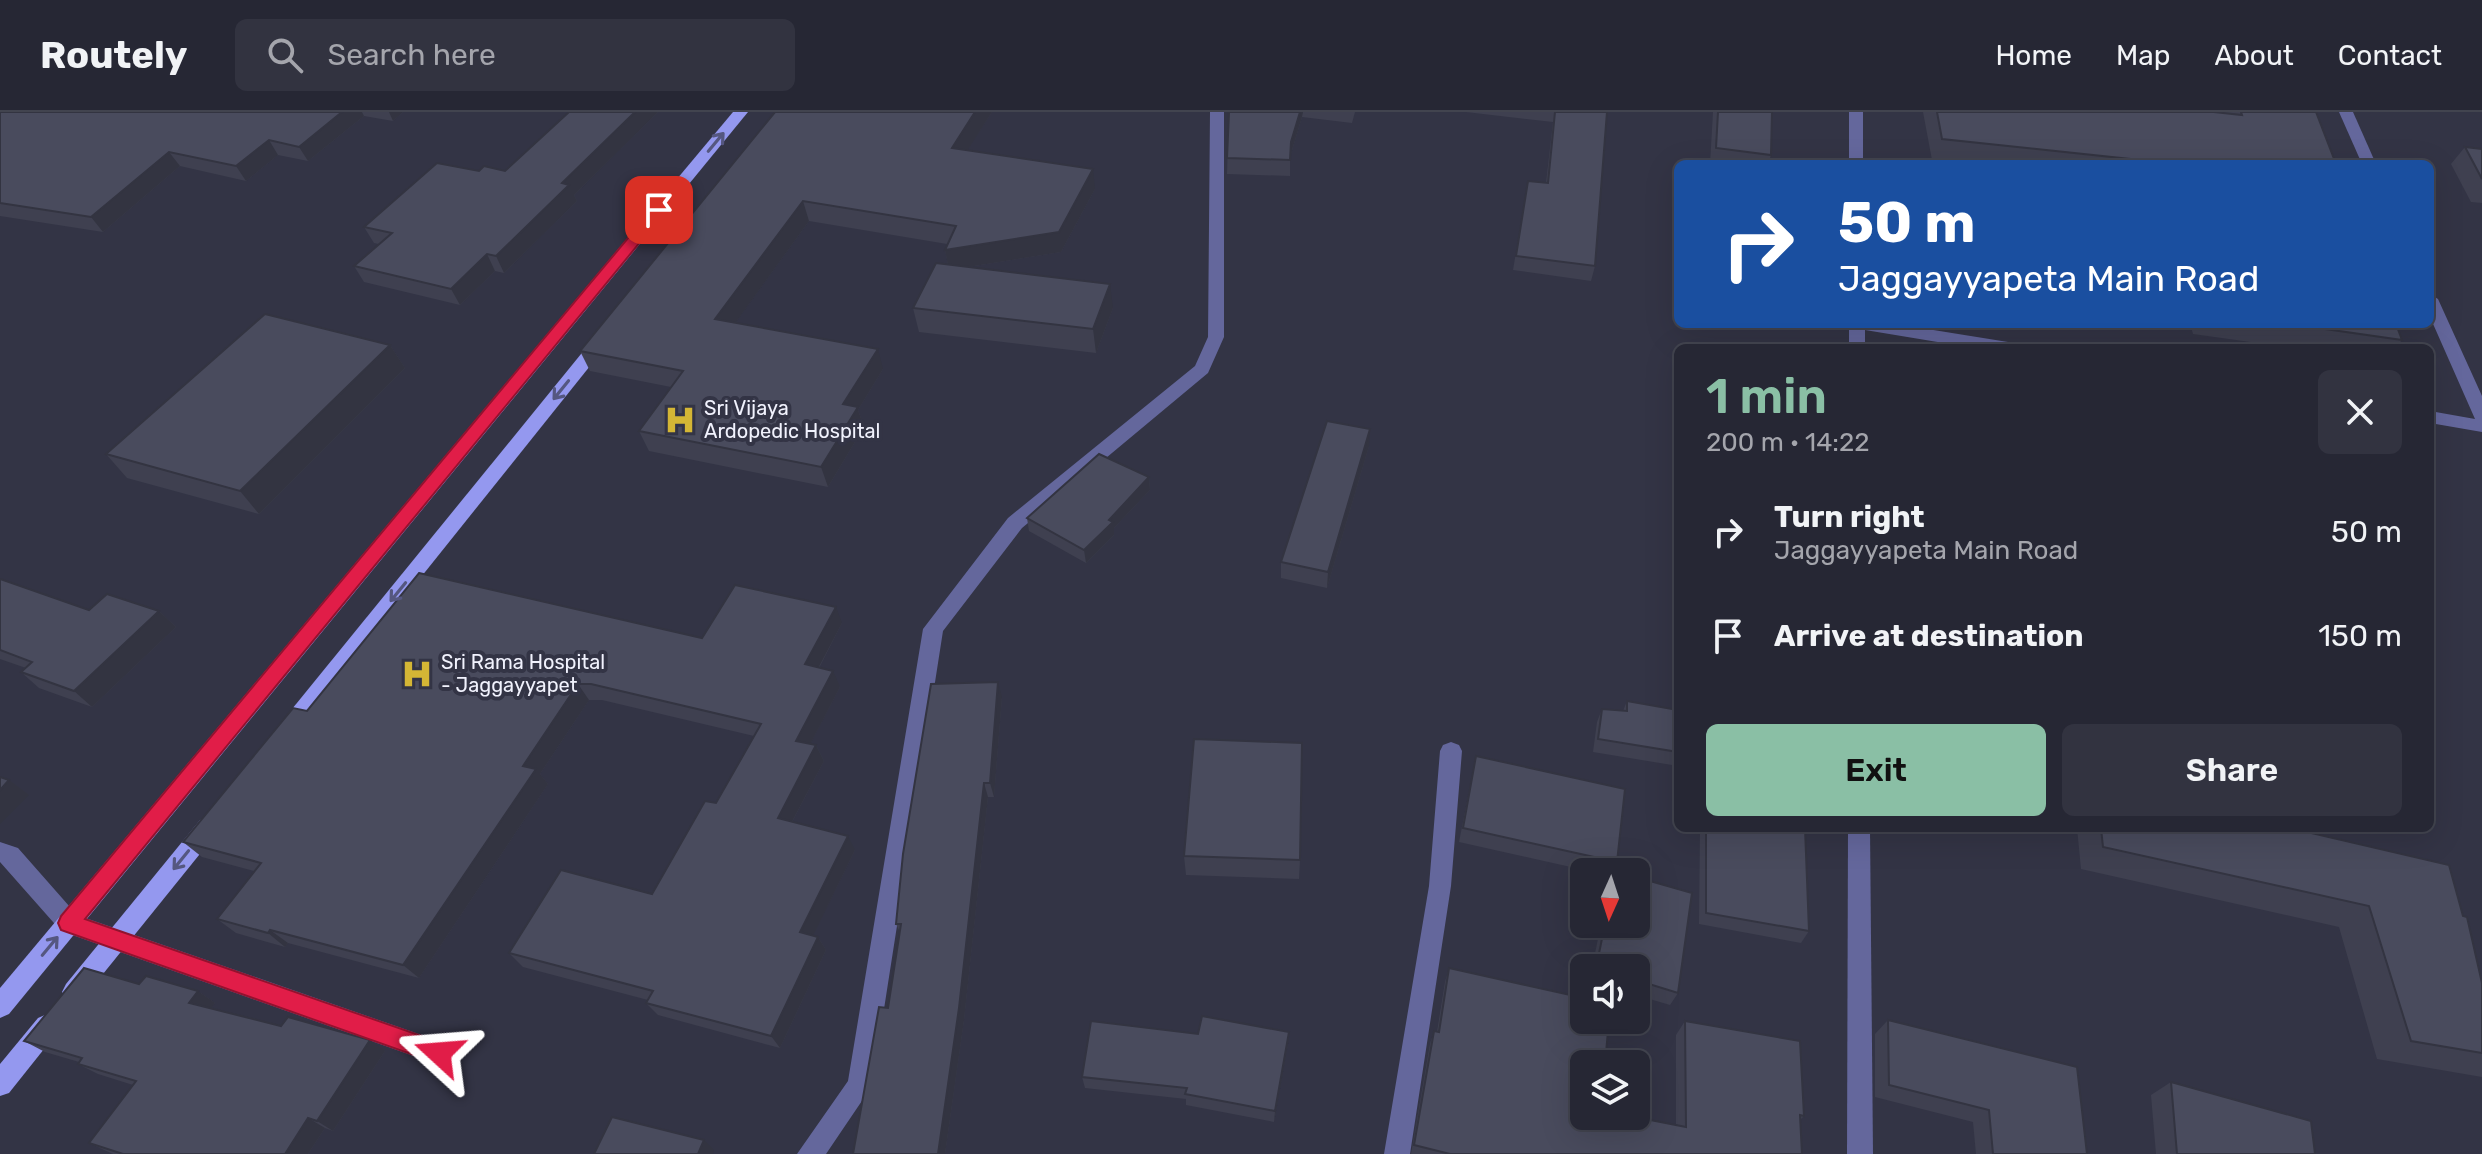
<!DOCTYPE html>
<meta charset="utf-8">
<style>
:root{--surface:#262734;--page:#323340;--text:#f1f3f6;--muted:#a4a5ac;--line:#42444f;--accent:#8abfa5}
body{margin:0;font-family:Rubik,sans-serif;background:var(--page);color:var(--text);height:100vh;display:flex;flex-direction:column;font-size:30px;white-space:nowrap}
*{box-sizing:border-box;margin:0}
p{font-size:26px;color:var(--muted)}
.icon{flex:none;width:44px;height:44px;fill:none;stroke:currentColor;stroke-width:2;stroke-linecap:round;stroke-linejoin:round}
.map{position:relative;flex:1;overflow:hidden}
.details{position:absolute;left:1674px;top:232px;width:760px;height:488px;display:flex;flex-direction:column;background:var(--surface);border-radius:12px;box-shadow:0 8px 32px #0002,0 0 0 2px var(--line)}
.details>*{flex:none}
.top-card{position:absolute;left:1674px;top:48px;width:760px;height:168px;border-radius:12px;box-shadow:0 8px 32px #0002,0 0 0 2px var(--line);background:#1a4fa0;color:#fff;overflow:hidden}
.needle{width:52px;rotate:183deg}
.buttons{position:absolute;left:1570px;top:746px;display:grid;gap:16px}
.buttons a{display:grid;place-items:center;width:80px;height:80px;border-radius:12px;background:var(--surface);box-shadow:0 8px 32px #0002,0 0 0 2px var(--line);font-size:40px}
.pin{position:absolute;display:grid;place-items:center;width:68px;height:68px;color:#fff;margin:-34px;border-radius:16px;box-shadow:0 4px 12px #0006}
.me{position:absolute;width:88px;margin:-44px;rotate:289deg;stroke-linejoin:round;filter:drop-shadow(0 0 6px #0008)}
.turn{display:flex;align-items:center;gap:28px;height:168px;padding:0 32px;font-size:36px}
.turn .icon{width:104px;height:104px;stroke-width:2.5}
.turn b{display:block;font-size:56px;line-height:68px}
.round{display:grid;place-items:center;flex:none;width:84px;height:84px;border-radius:12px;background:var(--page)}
.head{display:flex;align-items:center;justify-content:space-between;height:136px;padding:0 32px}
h1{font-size:48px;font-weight:600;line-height:60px;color:var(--accent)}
.primary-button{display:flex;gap:16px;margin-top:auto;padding:16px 32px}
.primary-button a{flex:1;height:92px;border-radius:12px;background:var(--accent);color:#111;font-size:32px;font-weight:600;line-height:92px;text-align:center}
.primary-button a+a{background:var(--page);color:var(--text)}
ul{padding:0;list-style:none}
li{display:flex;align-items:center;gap:24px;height:104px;padding:0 32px}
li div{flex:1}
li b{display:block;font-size:30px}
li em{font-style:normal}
header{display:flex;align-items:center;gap:48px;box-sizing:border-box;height:112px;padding:0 40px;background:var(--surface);border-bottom:2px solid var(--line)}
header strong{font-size:38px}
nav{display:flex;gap:44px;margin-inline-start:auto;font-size:28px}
.search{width:560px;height:72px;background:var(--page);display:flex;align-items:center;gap:20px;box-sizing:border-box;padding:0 28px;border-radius:12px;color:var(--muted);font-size:30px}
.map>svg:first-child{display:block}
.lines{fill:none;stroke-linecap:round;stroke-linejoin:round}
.minor{fill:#64679c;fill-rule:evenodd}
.major{fill:#9498ef;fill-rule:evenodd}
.wall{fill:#3f4050}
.shaded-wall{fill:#333441}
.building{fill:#494b5d;stroke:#333441;stroke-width:2}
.oneway{stroke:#555780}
.route{fill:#e11d48;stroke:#92132f;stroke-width:2}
.labels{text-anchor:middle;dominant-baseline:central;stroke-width:8;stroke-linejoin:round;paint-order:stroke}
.poi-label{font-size:20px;fill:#f1f2fd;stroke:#333445;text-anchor:start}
</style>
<header>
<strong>Routely</strong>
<div class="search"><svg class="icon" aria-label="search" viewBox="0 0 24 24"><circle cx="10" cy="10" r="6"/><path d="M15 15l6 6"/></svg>Search here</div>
<nav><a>Home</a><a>Map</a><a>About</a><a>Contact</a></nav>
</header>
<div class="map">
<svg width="2482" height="1042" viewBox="0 0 2482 1042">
<rect width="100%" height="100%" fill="#333445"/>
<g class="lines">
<g class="minor">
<polygon points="1210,0 1224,0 1224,225 1208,261 1022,416 943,519 872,974 826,1042 797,1042 848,969 923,517 1008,406 1195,254 1208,225"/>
<rect x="1849" y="0" width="14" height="52"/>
<polygon points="2339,0 2353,0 2376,52 2362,52"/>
<polygon points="2430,182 2438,187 2482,284 2482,320 2430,311 2430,299 2475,307 2430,205"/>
<polygon points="1849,212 1896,212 2008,230 2016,236 1974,236 1865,218 1865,236 1849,236"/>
<polygon points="1451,630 1459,633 1462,639 1451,774 1410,1042 1384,1042 1429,774 1440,639 1443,633"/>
<polygon points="1848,716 1870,716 1873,1042 1847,1042"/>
<polygon points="0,730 18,736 77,803 439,929 448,932 451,941 448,950 439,953 61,819 0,750"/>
</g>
<g class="major">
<polygon points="733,0 748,0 9,902 0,906 0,876"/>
<polygon points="600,224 608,230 606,234 293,625 286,628 279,625 275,619 279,613 594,226"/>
<polygon points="208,705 216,708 219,715 216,722 82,888 74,891 66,888 62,880 66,872 200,708"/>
<polygon points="47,902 56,906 59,914 56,922 9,981 0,984 0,952 38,906"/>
</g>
</g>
<g class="wall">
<polygon points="0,0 403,0 393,9 364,4 308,49 278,43 246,69 180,54 103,120 0,104"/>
<polygon points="569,0 658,0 574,83 577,89 504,161 495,159 460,193 364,170 354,154 379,132 374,131 364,115 479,59 505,59"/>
<polygon points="775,0 992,0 967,38 1095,77 1061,140 968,155 1113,196 1096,241 919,220 913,196 948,152 945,138 947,132 809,109 735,211 883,257 858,298 864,315 828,375 649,339 639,319 671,275 590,259 580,239"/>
<polygon points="1229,0 1355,0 1352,11 1302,5 1290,45 1290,64 1227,62"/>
<polygon points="1466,0 1607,0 1595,154 1591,169 1513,158 1528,69 1546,71 1553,10"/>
<polygon points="1713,0 1772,0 1771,43 1768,52 1710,52"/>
<polygon points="1923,0 2316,0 2336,52 1971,52 1932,48"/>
<polygon points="2465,35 2482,37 2482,91 2471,90 2451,52"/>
<polygon points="2172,212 2396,212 2402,228 2395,236 2293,236 2193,222 2191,215"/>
<polygon points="390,233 405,256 259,402 127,366 106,342"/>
<polygon points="1369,334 1327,476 1281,466 1281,450"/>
<polygon points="1149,365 1150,378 1114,416 1114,423 1086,451 1029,419 1027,406"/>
<polygon points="0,467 89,498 159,499 176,515 92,595 39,576 21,560 26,556 0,547"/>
<polygon points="842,511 819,556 840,575 810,632 816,633 824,649 792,710 855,738 813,823 818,825 826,838 780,936 658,903 646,891 648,888 523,855 509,841 652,782 716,691 754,624 602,588 589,588 540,662 548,672 419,866 288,831 285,835 236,821 217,807 254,759 202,745 183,730 307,599 702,526"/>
<polygon points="1002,585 994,685 988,685 964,908 945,1042 853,1042 888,896 900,820 896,812"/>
<polygon points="1627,589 1678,598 1678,654 1593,640 1597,610 1602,597 1623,599"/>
<polygon points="1476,644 1617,750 1612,760 1593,760 1459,730"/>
<polygon points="1700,716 1805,716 1809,819 1801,831 1699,812"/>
<polygon points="2077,716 2297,716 2298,718 2482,871 2482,965 2377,947 2339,815 2081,757"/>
<polygon points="1184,744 1300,748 1299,767 1186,763"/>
<polygon points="1601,812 1636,812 1678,881 1670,893 1636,883 1636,856 1592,856"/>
<polygon points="1449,856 1584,1004 1676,1013 1676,923 1685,909 1804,1004 1800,1008 1802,1042 1411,1042 1430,932 1434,919 1437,920 1445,870"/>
<polygon points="139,872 198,879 215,891 211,896 385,939 333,1019 325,1016 308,1042 113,1042 89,1031 133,973 98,962 78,952 79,950 45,940 24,929"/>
<polygon points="1888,908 2087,1042 1976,1042 1973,1010 1875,985 1875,922"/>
<polygon points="1289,920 1288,932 1274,1010 1186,993 1186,987 1085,976 1082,965 1198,922"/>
<polygon points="2171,970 2315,1042 2156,1042 2151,983"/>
</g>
<g class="shaded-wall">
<polygon points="342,0 362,0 364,4 308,49 299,35"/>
<polygon points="389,0 403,0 393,9"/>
<polygon points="635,0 658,0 574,83 577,89 504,161 496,144 562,71"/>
<polygon points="975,0 992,0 956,56 952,36"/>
<polygon points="1300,0 1303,0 1302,5 1290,45 1291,30"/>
<polygon points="269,28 278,43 246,69 236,54"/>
<polygon points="169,40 180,54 103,120 91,105"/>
<polygon points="1093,57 1095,77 1061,140 949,158 945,138"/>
<polygon points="803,89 809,109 723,228 715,207"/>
<polygon points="487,142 495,159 460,193 451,177"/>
<polygon points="1110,172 1113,196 1096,241 1093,217"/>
<polygon points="390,233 405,256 259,402 240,379"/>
<polygon points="878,237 883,257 858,298 864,315 828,375 821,355 843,292"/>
<polygon points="1370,317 1369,334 1327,476 1328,460"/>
<polygon points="1149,365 1150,378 1114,416 1114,423 1086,451 1084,438 1109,408"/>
<polygon points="836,495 842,511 812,568 805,552"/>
<polygon points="159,499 176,515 92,595 74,579"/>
<polygon points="833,559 840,575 804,644 796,629"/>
<polygon points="998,570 1002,585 994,685 990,671"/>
<polygon points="578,572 589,588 540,662 548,672 419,866 403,853 523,654"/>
<polygon points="816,633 824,649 786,721 778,706"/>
<polygon points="9,668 29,683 0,712 0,678"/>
<polygon points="984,671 988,685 964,908 945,1042 938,1042"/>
<polygon points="848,724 855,738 808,834 800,820"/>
<polygon points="270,818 288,831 285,835 268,821"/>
<polygon points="818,825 826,838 780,936 771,924"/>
<polygon points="198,879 215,891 207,902 189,891"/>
<polygon points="1289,920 1288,932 1274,1010 1275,999"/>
<polygon points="370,928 385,939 333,1019 317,1009"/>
<polygon points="308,1006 325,1016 308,1042 285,1042"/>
<polygon points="704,1028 714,1038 713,1042 698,1042"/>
</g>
<g class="building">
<polygon points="0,0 342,0 299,35 269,28 236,54 169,40 91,105 0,91"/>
<polygon points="569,0 635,0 562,71 569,73 496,144 487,142 451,177 354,154 392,121 364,115 437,51 479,59 484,54 505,59"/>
<polygon points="775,0 975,0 952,36 1093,57 1059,120 945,138 956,114 803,89 715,207 878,237 843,292 858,295 821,355 639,319 683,259 580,239"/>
<polygon points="1229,0 1300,0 1291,30 1290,48 1227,46"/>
<polygon points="1555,0 1607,0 1595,154 1516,144 1528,69 1548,71"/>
<polygon points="1718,0 1772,0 1771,43 1716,36"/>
<polygon points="1937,0 2214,0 2242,3 2241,0 2316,0 2336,52 2131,52 2130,47 1942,27"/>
<polygon points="2465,35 2482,37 2482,67"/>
<polygon points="936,151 1110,172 1093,217 913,196"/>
<polygon points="265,202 390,233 240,379 106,342"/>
<polygon points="2290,212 2396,212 2402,228"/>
<polygon points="1327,309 1370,317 1328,460 1281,450"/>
<polygon points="1099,342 1149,365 1109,408 1113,410 1084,438 1027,406"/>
<polygon points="419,461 702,526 735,473 836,495 805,552 833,559 796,629 816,633 778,706 848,724 800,820 818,825 771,924 646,891 653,879 509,841 561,758 652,782 705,689 716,691 761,612 591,572 578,572 523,654 536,657 403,853 270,818 268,821 217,807 261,751 183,730 293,596 307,599"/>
<polygon points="0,467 89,498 107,482 159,499 74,579 21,560 32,550 0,538"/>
<polygon points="998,570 990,671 984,671 959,896 938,1042 853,1042 879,895 888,896 901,812 896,812 903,742 931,572"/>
<polygon points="1627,589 1678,598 1678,640 1598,627 1602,597 1627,599"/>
<polygon points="1194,627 1302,631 1300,748 1184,744"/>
<polygon points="1476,644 1625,677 1617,750 1463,716"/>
<polygon points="0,665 9,668 0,678"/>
<polygon points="1706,716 1805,716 1809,819 1706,801"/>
<polygon points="2101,716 2297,716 2298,718 2449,753 2463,804 2467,805 2482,871 2482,941 2411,929 2369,794 2103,735"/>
<polygon points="1636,765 1692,781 1678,881 1636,868 1636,856 1596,856 1605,812 1636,812"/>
<polygon points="84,856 139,872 146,864 198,879 189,891 281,914 288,905 370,928 317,1009 308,1006 285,1042 123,1042 89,1031 136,969 78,952 82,946 24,929"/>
<polygon points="1449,856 1584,886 1584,908 1609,908 1605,952 1584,952 1584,1004 1630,1004 1686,1015 1685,909 1800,929 1804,1004 1800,1003 1802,1042 1450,1042 1414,1033 1434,919 1439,920"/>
<polygon points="1202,904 1289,920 1275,999 1185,982 1187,976 1082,965 1091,909 1198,922"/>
<polygon points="1888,908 2077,955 2087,1042 1993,1042 1989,998 1889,973"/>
<polygon points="2171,970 2311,1009 2315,1042 2177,1042"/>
<polygon points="612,1005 704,1028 698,1042 594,1042"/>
</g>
<defs><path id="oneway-shaft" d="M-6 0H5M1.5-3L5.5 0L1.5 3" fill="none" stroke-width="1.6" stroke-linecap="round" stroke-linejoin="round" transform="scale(2)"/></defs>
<g class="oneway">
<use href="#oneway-shaft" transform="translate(716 30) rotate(-50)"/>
<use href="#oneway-shaft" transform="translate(561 278) rotate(129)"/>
<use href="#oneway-shaft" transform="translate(398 480) rotate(129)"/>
<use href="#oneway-shaft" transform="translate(181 748) rotate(129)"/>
<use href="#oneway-shaft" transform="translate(50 834) rotate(-50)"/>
</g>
<polygon class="route" points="659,94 666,98 664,101 85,807 439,930 447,933 450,941 447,949 439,952 61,818 58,811 61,804 654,95"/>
<defs>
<symbol id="hospital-bare" viewBox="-9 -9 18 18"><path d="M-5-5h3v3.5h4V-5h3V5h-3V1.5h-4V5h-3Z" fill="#d4b635" stroke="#333445" stroke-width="2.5" paint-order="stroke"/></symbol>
</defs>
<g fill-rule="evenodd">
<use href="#hospital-bare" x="658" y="286" width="44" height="44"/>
<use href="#hospital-bare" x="395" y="540" width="44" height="44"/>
</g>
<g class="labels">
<g class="poi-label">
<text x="704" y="296">Sri Vijaya<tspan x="704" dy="23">Ardopedic Hospital</tspan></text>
<text x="441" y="550">Sri Rama Hospital<tspan x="441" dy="23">- Jaggayyapet</tspan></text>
</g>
</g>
</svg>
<div class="buttons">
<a><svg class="needle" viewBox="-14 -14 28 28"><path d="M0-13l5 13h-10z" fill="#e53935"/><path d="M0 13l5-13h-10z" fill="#a4a5ac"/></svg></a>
<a><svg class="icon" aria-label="sound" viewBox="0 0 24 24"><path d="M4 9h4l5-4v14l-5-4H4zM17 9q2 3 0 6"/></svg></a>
<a><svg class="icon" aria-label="layers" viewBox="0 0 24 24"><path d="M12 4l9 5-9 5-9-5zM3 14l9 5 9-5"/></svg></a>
</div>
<div class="pin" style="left:659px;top:98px;background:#d93025"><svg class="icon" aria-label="arrive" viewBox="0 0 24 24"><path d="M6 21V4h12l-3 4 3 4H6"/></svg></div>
<svg class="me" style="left:439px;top:941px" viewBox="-20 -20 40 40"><path d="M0-17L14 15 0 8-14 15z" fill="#e11d48" stroke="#fff" stroke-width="4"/></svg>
<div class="top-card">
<div class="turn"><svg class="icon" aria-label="right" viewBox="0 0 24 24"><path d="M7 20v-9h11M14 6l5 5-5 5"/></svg><div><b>50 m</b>Jaggayyapeta Main Road</div></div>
</div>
<section class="details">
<div class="head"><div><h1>1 min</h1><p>200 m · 14:22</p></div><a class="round"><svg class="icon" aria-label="close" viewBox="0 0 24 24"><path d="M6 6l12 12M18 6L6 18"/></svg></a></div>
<ul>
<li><svg class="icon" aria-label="right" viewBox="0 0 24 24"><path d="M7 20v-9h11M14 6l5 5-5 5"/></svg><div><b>Turn right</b><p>Jaggayyapeta Main Road</p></div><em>50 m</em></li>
<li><svg class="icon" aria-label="arrive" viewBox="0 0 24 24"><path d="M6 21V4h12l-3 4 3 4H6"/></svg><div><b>Arrive at destination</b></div><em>150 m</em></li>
</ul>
<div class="primary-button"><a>Exit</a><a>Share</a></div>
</section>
</div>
